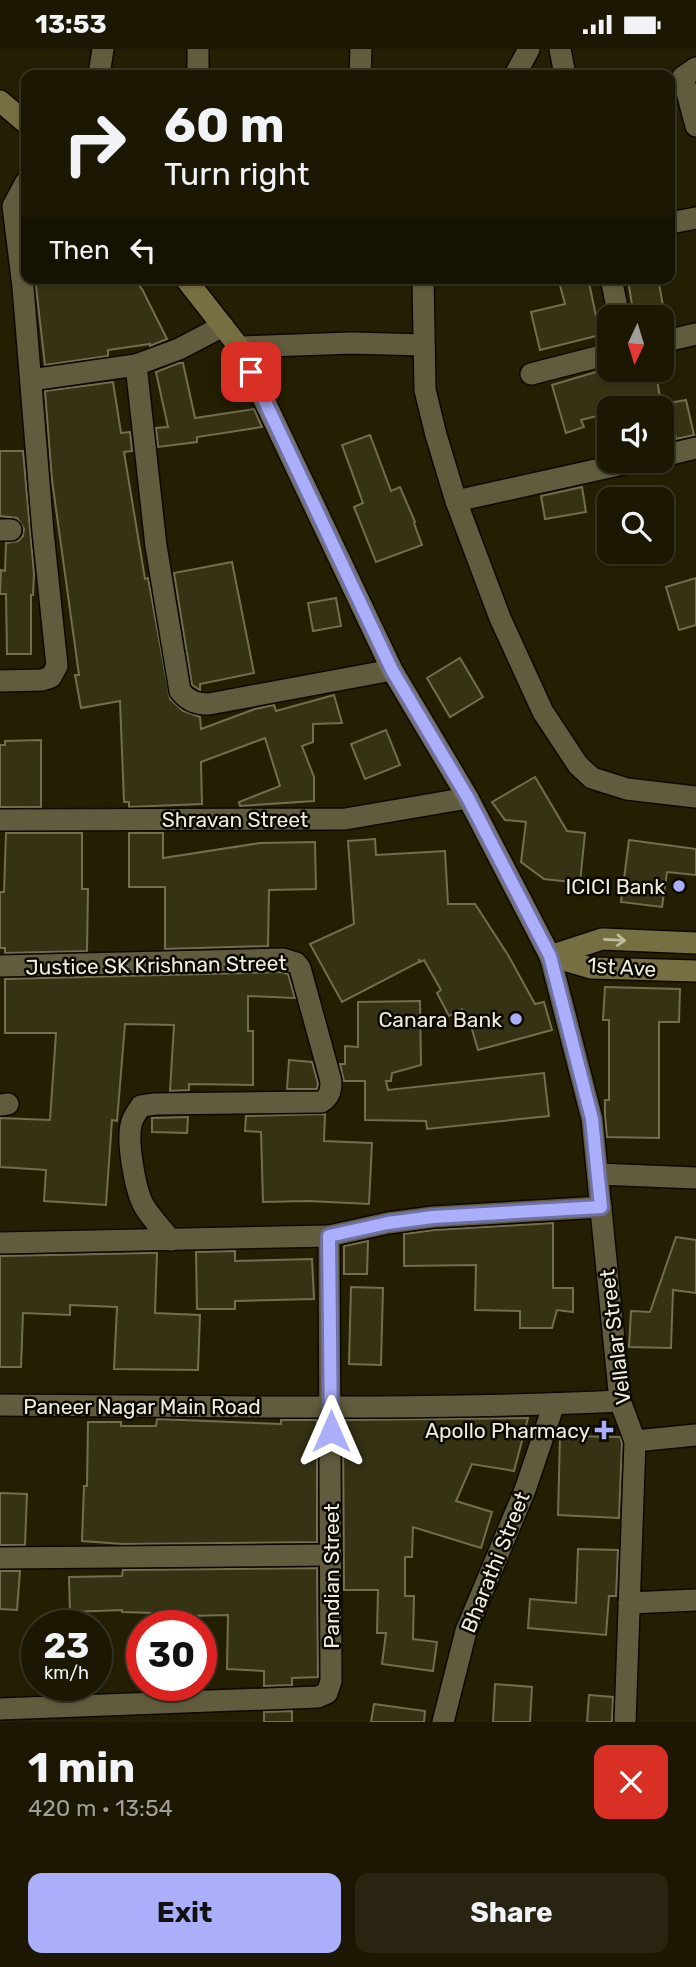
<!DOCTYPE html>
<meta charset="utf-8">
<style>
:root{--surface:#1b1702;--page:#282411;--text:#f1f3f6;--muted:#a09f99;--line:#393624;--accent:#abaffb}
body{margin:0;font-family:Rubik,sans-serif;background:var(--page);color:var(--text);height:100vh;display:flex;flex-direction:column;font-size:26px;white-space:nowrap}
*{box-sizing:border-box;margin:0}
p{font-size:23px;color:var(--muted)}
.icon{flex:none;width:38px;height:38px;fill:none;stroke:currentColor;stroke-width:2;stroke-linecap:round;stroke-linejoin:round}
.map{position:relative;height:1673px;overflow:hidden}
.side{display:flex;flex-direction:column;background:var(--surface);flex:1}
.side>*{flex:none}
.hud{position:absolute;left:21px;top:21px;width:654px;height:214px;border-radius:14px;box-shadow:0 2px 5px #0004,0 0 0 2px var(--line);background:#1b1702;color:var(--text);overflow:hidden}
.needle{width:46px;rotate:184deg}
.fabs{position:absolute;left:597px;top:256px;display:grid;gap:14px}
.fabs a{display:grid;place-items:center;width:77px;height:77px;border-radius:14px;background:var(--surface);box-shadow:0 2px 5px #0004,0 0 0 2px var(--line);font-size:35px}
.speed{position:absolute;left:21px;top:1561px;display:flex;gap:14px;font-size:35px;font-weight:700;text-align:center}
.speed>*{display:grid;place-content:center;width:91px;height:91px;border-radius:50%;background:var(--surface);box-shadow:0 2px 5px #0004,0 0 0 2px var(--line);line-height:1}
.speed small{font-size:18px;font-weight:400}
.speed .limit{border:10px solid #d22;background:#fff;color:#111}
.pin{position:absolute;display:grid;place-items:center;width:60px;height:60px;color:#fff;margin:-30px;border-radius:14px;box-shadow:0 4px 10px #0006}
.me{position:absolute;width:77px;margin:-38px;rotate:0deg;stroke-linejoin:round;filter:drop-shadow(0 0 5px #0008)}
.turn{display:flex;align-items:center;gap:24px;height:147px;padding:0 28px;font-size:32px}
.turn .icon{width:91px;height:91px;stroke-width:2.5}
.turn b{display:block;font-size:49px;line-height:60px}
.then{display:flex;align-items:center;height:66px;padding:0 28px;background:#0003;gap:14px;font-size:26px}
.round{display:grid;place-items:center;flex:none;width:74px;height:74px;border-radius:14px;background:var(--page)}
.summary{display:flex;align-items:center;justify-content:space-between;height:119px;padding:0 28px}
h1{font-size:42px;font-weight:700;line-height:52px}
.action{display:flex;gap:14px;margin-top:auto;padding:14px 28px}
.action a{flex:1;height:80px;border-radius:14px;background:var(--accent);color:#111;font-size:28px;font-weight:700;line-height:80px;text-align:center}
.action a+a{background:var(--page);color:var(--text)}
.status{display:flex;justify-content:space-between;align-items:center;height:49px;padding:0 35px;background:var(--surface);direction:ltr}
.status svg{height:19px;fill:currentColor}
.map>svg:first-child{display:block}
.building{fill:#363214;stroke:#726e4e;stroke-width:2}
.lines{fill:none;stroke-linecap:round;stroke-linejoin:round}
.minor-casing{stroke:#0d0900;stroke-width:24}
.tertiary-casing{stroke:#0d0900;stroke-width:24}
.secondary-casing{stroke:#0d0900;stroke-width:24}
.minor{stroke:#615c3d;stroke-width:21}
.tertiary{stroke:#615c3d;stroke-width:21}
.secondary{stroke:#766f41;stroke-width:21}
.oneway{stroke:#bfbb9d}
.route-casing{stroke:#6f72a3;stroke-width:18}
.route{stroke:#abaffb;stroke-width:12}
.poi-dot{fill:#abaffb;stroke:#0b0901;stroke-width:2.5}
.labels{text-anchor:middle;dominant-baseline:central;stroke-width:5;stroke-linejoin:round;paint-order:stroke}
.street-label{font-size:21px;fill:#efeddb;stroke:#0b0901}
.poi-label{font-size:21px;fill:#efeddb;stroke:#0b0901;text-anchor:end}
</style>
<div class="status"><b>13:53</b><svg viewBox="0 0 49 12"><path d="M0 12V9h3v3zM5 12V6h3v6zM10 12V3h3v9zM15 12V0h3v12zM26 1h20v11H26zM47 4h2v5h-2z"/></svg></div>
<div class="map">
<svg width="696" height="1673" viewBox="0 0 696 1673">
<rect width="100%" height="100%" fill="#241f02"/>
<g class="building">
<polygon points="35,229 133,229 142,240 167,290 150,297 150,295 108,301 108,307 45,316"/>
<polygon points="558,229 588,229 600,286 540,301 531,263 565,255"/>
<polygon points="637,229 658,229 665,268 634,268 628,231"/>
<polygon points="179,314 183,314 195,369 254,360 262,378 197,388 197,393 158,398 156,379 168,378 156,323"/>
<polygon points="606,320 655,320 662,359 609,359 609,364 581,371 584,378 566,384 552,336"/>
<polygon points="113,333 121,384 130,383 132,402 124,403 145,530 148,529 170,650 183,662 200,668 201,680 255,660 274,656 276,662 334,646 342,674 313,675 313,693 302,697 314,728 314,752 240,757 239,753 280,737 265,689 201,713 202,755 129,758 129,753 124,753 120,652 81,659 75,626 79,626 52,431 45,342"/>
<polygon points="686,351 694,386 676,390 669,354"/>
<polygon points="370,386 391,442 400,438 415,473 414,474 422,496 376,513 354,458 363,454 342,396"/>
<polygon points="0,402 23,402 34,525 33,546 31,546 31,605 7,605 6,545 0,545 1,521 5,522 6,494 18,492 23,487 24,480 17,469 0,467"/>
<polygon points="582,438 586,463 545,470 541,447"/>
<polygon points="232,513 254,624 200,635 200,641 192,636 174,524"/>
<polygon points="696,529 696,576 679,581 666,538"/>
<polygon points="336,549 341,577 313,582 308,554"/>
<polygon points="460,609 483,648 450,668 427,629"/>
<polygon points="386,681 400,716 365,730 351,695"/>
<polygon points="41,691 41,758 0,758 0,696 5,696 5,692"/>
<polygon points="535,728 567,782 585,784 580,834 544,830 521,813 526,773 505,771 492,753"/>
<polygon points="6,784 82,784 82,840 88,840 87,902 5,904 5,899 0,899 0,843 4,843"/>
<polygon points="129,784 163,784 163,809 260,794 315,793 316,840 269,841 268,897 165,900 165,838 129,838"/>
<polygon points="375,790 376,806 445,802 448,855 475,855 508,906 535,955 544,953 552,981 478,1001 471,977 462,960 449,967 437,944 441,941 424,911 420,913 419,910 419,913 342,953 310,895 354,875 348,792"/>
<polygon points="629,791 696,800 696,826 667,823 662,858 621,853"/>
<polygon points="281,923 288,925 295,949 248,947 248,982 253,982 253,1036 189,1035 189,1041 170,1042 174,976 125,975 117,1072 112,1071 106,1156 44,1152 46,1121 0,1118 0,1069 50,1071 56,984 5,984 5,930"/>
<polygon points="605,938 680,940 679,973 659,973 659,1089 607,1088 605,1066 605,1051 609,1051 609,971 603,971"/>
<polygon points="420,952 421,1016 392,1024 391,1032 386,1032 388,1041 544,1024 549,1067 427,1080 426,1072 365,1071 365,1032 344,1032 340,1015 345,1015 345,997 358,998 358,953"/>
<polygon points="289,1011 312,1013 318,1034 317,1040 287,1040"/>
<polygon points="325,1065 324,1092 372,1094 369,1155 308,1152 263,1153 261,1083 245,1082 246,1067"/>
<polygon points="188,1068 187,1084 152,1083 152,1069"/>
<polygon points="553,1174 553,1239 573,1239 573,1263 557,1261 552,1279 520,1279 520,1262 475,1261 476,1216 404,1217 404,1185 434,1181"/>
<polygon points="676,1188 696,1191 696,1244 673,1241 671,1299 629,1298 631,1262 650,1263"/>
<polygon points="368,1192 367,1225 344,1225 344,1197"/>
<polygon points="235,1202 235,1212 312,1210 314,1250 235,1252 235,1260 197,1260 196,1203"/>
<polygon points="151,1204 157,1204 155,1264 200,1266 198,1321 114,1320 117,1258 70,1256 70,1266 23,1264 21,1318 0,1318 0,1207"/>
<polygon points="351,1238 383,1239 381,1316 349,1315"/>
<polygon points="528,1369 514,1422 472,1415 456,1452 492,1463 481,1499 413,1478 412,1508 405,1508 405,1547 414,1547 413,1590 437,1593 433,1622 382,1615 386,1584 377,1584 378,1541 344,1541 343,1371"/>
<polygon points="157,1370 281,1375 281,1371 317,1371 317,1493 123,1495 82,1492 84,1437 87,1437 88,1373 121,1373 121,1377 156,1377"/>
<polygon points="560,1387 620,1388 622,1394 619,1469 558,1466"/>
<polygon points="0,1444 27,1445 25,1496 0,1496"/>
<polygon points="578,1500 618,1501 616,1547 609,1547 606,1586 528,1579 530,1550 576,1554"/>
<polygon points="317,1519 318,1628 292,1629 292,1636 264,1637 264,1622 227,1620 228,1566 189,1567 188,1577 152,1577 153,1564 122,1563 122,1561 70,1563 69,1528 122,1527 123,1521"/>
<polygon points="0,1522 20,1522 17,1561 0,1560"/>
<polygon points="495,1635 532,1638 530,1673 493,1673"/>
<polygon points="589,1646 613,1648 612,1673 587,1673"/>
<polygon points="374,1655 425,1662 424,1673 371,1673"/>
<polygon points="292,1662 292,1673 264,1673 264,1663"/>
</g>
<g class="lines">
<defs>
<g id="minor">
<polyline points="198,0 198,26"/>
<polyline points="560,0 565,26"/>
<polyline points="696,19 683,28 696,77"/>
<polyline points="99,26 103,0"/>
<polyline points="360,26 361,0"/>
<polyline points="515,26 529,0"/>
<polyline points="670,174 696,169"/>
<polyline points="423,229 425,341 436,386 456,452 500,569 543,663 578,716 592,729 627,740 696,748"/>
<polyline points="611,229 619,268"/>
<polyline points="662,293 696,285"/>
<polyline points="239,298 352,294 424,296"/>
<path d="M136,316l20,181 24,145c8,10 16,13 29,13l183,-34"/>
<polyline points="531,325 609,305"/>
<polyline points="31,331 136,316 179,300 223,277"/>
<polyline points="662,407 696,399"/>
<polyline points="456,452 641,411"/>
<polyline points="0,481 11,481"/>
<polyline points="0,632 42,631 51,628 57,617 43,483 23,238 13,157 26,133"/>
<polyline points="0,771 345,770 468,749"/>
<path d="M0,917l283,-7 13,4 4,5 31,113c0,9 -1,16 -10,21l-166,2 -14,2c-4,6 -9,12 -10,19 -4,17 4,65 13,81 7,12 18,23 27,34"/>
<polyline points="0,1056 8,1055"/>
<polyline points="598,1125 696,1129"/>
<polyline points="329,1187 388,1174 433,1168 601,1158"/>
<polyline points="0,1194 329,1187 331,1632 327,1644 318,1648 0,1660"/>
<polyline points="635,1392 696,1386"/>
<polyline points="0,1509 331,1506"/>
<polyline points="629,1554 696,1551"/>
<polyline points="443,1673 466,1582 525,1441 554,1355"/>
</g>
<g id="tertiary">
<polyline points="550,907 592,1070 620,1352 635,1392 625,1673"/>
<path d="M0,1356c206,1 413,6 620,-4"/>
</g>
<g id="secondary">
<polyline points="0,52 26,74"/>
<polyline points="185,229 239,298 392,621 468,749 550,907"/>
<polyline points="550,907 602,890 696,894"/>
<polyline points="550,907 591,919 696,922"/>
</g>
</defs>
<use href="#minor" class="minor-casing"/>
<use href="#tertiary" class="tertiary-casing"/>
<use href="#secondary" class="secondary-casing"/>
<use href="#minor" class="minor"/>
<use href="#tertiary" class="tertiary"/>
<use href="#secondary" class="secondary"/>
</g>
<defs><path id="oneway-shaft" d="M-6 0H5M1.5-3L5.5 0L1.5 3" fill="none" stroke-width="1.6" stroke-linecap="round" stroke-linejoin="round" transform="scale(1.75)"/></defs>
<use class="oneway" href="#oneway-shaft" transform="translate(615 891) rotate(3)"/>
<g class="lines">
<defs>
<polyline id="route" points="251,323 392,621 468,749 550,907 592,1070 601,1158 433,1168 388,1174 329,1187 331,1382"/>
</defs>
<use href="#route" class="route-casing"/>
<use href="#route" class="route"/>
</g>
<g class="poi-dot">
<circle cx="679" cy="837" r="7"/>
<circle cx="516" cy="970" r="7"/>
<path d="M600.5 1370.5h7v7h7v7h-7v7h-7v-7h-7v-7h7z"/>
</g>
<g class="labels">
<g class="street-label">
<text x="235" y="770">Shravan Street</text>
<text transform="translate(156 916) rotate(-1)">Justice SK Krishnan Street</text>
<text transform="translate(622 918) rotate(4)">1st Ave</text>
<text transform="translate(615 1288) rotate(-97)">Vellalar Street</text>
<text x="142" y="1357">Paneer Nagar Main Road</text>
<text transform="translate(495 1513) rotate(-68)">Bharathi Street</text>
<text transform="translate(331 1527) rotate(-90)">Pandian Street</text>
</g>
<g class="poi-label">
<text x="665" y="837">ICICI Bank</text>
<text x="502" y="970">Canara Bank</text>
<text x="590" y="1381">Apollo Pharmacy</text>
</g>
</g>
</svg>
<div class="fabs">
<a><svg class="needle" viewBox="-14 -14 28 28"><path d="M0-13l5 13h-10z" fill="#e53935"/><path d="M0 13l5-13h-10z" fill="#a09f99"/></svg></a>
<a><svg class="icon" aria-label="sound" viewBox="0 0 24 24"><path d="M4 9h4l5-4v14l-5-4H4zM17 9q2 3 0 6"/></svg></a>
<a><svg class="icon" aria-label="search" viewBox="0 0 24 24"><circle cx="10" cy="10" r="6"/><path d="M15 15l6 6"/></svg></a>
</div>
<div class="speed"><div>23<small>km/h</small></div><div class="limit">30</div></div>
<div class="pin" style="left:251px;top:323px;background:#d93025"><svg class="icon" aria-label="arrive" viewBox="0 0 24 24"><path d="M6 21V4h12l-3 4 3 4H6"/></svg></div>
<svg class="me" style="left:331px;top:1382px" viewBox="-20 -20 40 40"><path d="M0-17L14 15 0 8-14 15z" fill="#abaffb" stroke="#fff" stroke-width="4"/></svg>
<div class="hud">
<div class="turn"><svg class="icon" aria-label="right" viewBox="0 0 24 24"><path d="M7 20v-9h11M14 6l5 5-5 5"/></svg><div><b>60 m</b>Turn right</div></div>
<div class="then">Then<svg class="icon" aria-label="left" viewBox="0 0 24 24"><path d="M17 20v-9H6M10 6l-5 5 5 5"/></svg></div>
</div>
</div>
<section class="side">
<div class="summary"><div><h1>1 min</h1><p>420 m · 13:54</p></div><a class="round" style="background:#d93025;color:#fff"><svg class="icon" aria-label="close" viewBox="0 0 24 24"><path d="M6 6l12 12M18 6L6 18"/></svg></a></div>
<div class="action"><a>Exit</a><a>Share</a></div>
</section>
